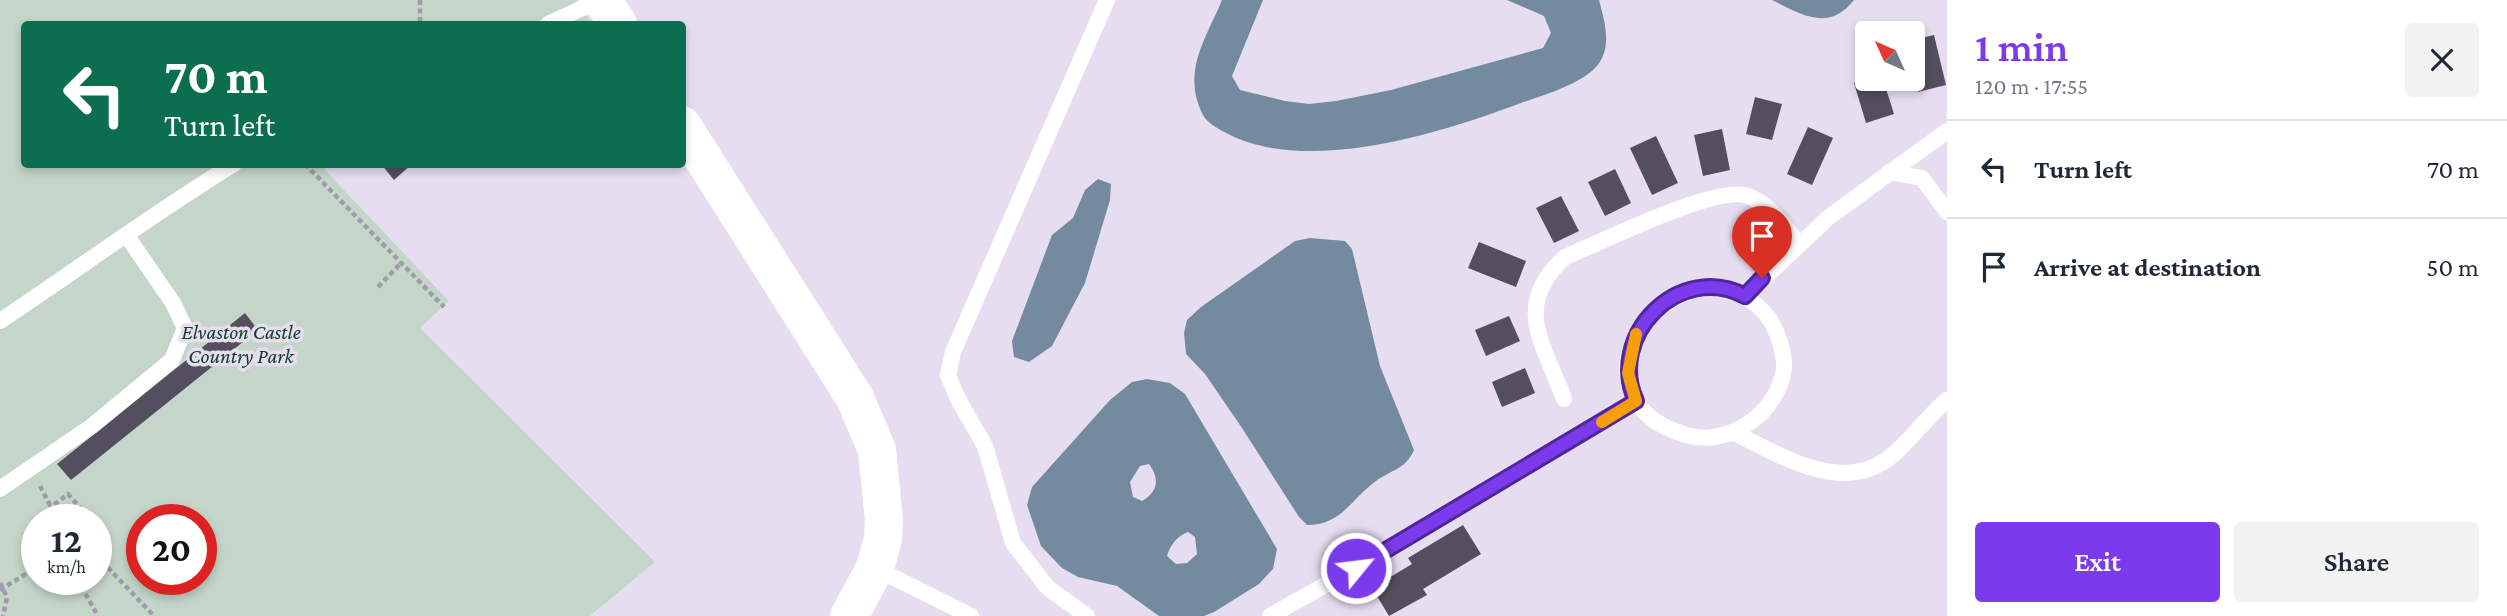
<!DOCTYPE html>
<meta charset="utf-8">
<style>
:root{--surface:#fff;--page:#f2f2f3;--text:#1f2937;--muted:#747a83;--line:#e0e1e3;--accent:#7c3aed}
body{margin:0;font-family:"Crimson Pro",serif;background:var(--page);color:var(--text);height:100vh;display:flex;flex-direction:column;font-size:26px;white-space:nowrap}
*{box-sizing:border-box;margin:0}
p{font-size:23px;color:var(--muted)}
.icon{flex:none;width:38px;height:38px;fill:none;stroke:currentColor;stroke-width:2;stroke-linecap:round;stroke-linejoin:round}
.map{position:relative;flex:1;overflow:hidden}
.panel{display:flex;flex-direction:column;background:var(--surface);width:560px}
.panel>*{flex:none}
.guide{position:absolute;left:21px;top:21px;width:665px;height:147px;border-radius:7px;box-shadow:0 4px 10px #0003;background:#0b6e4f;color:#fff;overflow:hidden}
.needle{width:46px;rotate:315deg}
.tools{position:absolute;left:1855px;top:21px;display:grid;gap:14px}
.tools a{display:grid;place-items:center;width:70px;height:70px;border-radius:7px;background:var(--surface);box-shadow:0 4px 10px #0003;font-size:35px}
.speed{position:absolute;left:21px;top:504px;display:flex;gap:14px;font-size:35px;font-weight:700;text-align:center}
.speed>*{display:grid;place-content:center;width:91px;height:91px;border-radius:50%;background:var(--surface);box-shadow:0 4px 10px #0003;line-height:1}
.speed small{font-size:18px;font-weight:400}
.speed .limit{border:10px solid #d22;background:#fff;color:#111}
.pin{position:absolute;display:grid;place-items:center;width:60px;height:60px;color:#fff;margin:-72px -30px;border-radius:50% 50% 50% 0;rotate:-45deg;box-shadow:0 0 7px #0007}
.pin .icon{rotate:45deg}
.me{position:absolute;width:77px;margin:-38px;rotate:61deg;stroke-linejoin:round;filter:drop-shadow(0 0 5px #0008)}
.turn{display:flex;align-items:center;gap:24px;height:147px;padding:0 28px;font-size:32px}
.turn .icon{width:91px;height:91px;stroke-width:2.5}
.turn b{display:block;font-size:49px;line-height:60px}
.round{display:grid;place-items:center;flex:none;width:74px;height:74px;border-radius:7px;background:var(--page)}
.overview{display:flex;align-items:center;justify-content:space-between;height:119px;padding:0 28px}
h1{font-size:42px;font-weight:600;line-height:52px;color:var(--accent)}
.cta{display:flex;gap:14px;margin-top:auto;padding:14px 28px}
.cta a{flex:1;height:80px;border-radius:7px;background:var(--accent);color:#fff;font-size:28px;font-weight:600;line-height:80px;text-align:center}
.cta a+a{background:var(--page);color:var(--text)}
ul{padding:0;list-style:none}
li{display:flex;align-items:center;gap:21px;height:98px;padding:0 28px;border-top:2px solid var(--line)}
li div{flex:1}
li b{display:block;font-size:26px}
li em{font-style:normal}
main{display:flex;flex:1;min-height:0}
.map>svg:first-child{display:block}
.green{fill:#c4d6ca;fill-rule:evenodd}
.water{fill:#748b9f;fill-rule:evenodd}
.building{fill:#544f5f}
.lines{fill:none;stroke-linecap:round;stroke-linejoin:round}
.path{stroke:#a19ba9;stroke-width:4.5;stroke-dasharray:5 3.5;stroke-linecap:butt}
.service{stroke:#fff;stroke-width:16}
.secondary{stroke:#fff;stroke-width:38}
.route-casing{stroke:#51269a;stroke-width:18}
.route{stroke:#7c3aed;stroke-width:12}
.slow{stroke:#f59e0b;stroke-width:12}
.labels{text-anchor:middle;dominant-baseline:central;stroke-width:7;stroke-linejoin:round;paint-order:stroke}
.park-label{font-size:21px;font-style:italic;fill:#104127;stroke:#e6def0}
</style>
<main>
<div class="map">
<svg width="1947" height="616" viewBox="0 0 1947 616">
<rect width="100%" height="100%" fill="#e6def0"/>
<path class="green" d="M0,0h576l16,24h-568v140l306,1 -6,4 125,132 -29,27 235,234 -65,54h-590zM37,520h59v59h-59zM142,520h59v59h-59z"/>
<g class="water">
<path d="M1222,0h41l-31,76 8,14 45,11 24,3 27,-3 55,-11 152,-42 8,-15 -7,-17 -37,-16h92c6,23 15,51 -6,70 -18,16 -49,25 -72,33 -80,30 -212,72 -293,31 -8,-4 -21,-11 -25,-19 -22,-43 3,-76 19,-115z"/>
<path d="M1772,0h82c-25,32 -52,15 -82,0z"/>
<polygon points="1098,179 1111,184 1110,200 1085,283 1052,346 1029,362 1014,357 1012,341 1052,235 1073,218 1085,190"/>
<path d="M1310,238l35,3 7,8 28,117 34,84c-8,19 -23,20 -38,31 -25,18 -34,44 -69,44l-8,-8 -57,-89 -37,-54 -19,-20 -2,-21 3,-13 14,-13 94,-66z"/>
<path d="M1147,379l23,4 15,11 92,155 -4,20 -14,15 -45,28 -10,4h-45l-42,-30 -39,-9 -16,-9 -21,-22 -14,-41 5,-18 78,-87 22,-18zM1149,464c11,15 9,28 -7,37l-9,-4 -3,-15 10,-16zM1188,532l7,5 2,17 -10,9 -11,1 -9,-8c3,-11 10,-20 21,-24z"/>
</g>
<g class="building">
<polygon points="1934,35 1946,85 1918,92 1913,70 1913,40"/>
<polygon points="1867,79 1883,79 1894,114 1866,123 1854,83"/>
<polygon points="1755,97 1782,104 1772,140 1746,134"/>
<polygon points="1808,127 1833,138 1812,185 1787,174"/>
<polygon points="1722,129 1730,170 1703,176 1694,135"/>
<polygon points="1656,136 1678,183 1652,195 1630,148"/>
<polygon points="381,164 412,164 394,180"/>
<polygon points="1615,169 1631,203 1605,216 1588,182"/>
<polygon points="1561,196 1579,231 1554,243 1536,208"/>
<polygon points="1479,242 1526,261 1516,287 1468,268"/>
<polygon points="245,313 258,330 71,480 57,464"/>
<polygon points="1509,316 1520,341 1486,356 1475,330"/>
<polygon points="1525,368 1535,393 1502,407 1492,382"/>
<polygon points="1463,525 1481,554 1423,589 1427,595 1389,616 1372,588 1412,564 1408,558"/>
</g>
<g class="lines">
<g class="path">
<polyline points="420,0 420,24"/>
<polyline points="305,164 444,307"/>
<polyline points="378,287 401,263"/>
<polyline points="40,486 51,507"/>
<polyline points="52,520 51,507 68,494 91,520"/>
<polyline points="96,526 103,534 96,540"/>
<polyline points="96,555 154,616"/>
<polyline points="77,579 98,616"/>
<polyline points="0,583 7,597 3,616"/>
<polyline points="0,590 37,567"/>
</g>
<g class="service">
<polyline points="548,24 600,0"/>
<polyline points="1889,172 1922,178 1947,212"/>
<path d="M1705,288c36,1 64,17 75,54 2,8 5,18 4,26 -5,44 -55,80 -98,67 -16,-5 -34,-13 -45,-27 -39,-50 11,-113 64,-120z"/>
<polyline points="1745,296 1829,217 1947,131"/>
<path d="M0,321c78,-52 154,-108 234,-157"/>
<path d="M1564,399c-21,-57 -52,-94 1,-142 35,-14 152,-73 183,-61 21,8 38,30 50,48"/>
<path d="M1732,432c45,21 104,61 153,29 23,-16 40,-43 62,-61"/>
<polyline points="0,489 92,426 172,360 185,328 173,303 127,236"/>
<polyline points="875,568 971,616"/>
<polyline points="1087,616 1048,588 1013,543 985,446 958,399 948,375 953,352 1107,0"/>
<polyline points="1270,616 1398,544 1636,401"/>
</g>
<g class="secondary">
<polyline points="602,0 618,24"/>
<polyline points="682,125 855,398 877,450 884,520 883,539 875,568 849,616"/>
</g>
</g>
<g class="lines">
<defs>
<path id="route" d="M1356,568l280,-167c-30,-65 43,-140 109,-105l17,-18"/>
</defs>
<use href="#route" class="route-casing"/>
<use href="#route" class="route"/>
<polyline class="slow" points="1602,422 1636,401 1628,373 1636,334"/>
</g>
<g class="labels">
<g class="park-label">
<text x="241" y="332">Elvaston Castle<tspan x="241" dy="24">Country Park</tspan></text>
</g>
</g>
</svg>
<div class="tools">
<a><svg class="needle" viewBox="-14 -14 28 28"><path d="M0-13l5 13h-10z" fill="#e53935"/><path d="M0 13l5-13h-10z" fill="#747a83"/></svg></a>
</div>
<div class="speed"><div>12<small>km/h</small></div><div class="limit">20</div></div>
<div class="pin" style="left:1762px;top:278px;background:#d93025"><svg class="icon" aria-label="arrive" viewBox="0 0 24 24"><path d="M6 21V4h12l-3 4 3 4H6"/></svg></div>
<svg class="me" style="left:1356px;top:568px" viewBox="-20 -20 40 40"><circle r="17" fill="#7c3aed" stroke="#fff" stroke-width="3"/><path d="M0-11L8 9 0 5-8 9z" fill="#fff"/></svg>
<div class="guide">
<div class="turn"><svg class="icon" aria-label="left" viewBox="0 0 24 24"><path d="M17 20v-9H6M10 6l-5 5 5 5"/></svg><div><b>70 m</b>Turn left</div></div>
</div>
</div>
<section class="panel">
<div class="overview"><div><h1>1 min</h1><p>120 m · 17:55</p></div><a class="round"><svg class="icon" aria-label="close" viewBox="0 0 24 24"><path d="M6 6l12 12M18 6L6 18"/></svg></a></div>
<ul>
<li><svg class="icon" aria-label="left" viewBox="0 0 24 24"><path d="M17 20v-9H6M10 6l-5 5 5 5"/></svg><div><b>Turn left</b></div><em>70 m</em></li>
<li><svg class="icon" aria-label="arrive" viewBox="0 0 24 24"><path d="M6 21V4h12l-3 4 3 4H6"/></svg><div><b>Arrive at destination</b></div><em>50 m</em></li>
</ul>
<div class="cta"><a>Exit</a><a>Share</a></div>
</section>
</main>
